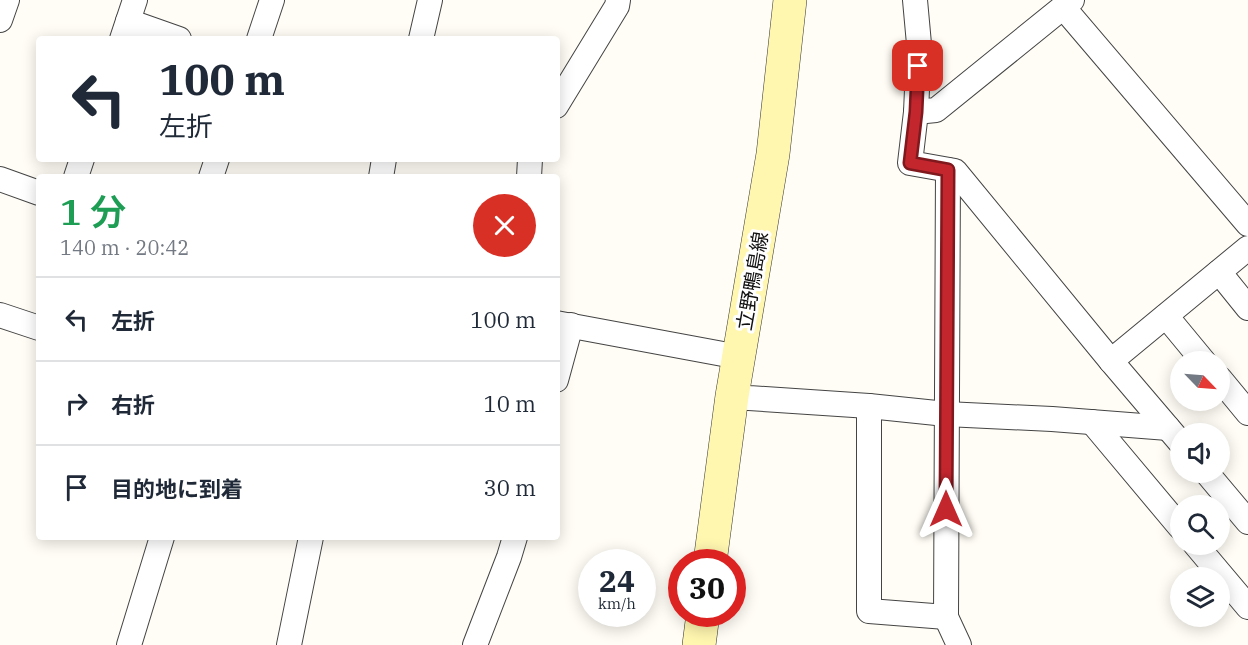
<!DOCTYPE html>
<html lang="ja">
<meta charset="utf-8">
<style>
:root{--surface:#fff;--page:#f2f2f3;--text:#1f2937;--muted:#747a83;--line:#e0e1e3}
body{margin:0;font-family:"IBM Plex Serif","Noto Sans JP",serif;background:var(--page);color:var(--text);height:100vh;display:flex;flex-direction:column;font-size:22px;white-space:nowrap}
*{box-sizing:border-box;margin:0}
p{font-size:20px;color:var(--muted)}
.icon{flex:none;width:33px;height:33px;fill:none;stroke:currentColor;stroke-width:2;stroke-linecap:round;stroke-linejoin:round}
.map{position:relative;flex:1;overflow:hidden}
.details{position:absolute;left:36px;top:174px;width:524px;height:366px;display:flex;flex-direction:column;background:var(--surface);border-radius:6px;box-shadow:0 3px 15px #0003}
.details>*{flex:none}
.top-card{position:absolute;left:36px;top:36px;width:524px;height:126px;border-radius:6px;box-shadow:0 3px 15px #0003;background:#fff;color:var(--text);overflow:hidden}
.needle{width:39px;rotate:115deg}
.tools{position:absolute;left:1170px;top:351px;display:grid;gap:12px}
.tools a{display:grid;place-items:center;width:60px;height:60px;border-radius:50%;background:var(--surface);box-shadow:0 3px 15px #0003;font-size:30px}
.speed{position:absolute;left:578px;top:549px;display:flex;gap:12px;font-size:30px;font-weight:700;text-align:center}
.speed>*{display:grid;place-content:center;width:78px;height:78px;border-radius:50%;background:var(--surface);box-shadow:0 3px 15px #0003;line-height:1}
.speed small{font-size:15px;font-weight:400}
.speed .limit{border:9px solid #d22;background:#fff;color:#111}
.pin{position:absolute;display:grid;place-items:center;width:51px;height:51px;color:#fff;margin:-26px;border-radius:12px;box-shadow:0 3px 9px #0006}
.me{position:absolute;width:66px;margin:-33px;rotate:0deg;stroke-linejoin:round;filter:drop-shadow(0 0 4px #0008)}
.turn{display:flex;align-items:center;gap:21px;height:126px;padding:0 24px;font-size:27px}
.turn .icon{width:78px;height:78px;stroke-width:2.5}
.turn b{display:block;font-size:42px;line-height:51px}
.round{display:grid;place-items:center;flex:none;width:63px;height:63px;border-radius:32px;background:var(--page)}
.head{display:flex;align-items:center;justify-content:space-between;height:102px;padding:0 24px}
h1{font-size:36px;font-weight:600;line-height:45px;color:#1e9e55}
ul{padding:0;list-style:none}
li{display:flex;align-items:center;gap:18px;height:84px;padding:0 24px;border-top:2px solid var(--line)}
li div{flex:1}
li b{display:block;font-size:22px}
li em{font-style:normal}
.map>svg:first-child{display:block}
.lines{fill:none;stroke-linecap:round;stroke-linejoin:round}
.minor-casing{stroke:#444;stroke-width:26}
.secondary-casing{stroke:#333;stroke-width:34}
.minor{stroke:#fff;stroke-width:24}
.secondary{stroke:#fff6b0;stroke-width:33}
.route-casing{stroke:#7f191e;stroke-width:15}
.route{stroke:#c4262e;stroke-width:10}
.labels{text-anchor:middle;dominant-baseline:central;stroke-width:6;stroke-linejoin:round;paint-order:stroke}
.street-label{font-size:20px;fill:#111;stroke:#fff}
</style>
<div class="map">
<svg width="1248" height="645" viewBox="0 0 1248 645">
<rect width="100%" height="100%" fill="#fffdf5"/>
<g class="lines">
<defs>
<g id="minor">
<polyline points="915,0 919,44 916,112 910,163 955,171 1111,361 1180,442"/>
<polyline points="1063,7 1248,224"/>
<polyline points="0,20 7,0"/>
<polyline points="128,21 179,39"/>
<polyline points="122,39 135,0"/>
<polyline points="259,39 272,0"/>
<polyline points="421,39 430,0"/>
<polyline points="556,106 617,6 618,0"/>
<polyline points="916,112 936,110 1072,0"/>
<polyline points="948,170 946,617 959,645"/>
<polyline points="76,177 82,159"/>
<polyline points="211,177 217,159"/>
<polyline points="381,177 384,159"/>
<polyline points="529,177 530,159"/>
<polyline points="0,179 39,193"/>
<polyline points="1219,272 1248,308"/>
<polyline points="0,315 39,328"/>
<polyline points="1166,316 1204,362"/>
<polyline points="556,323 739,357"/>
<polyline points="1111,361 1248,248"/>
<polyline points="1220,379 1248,413"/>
<polyline points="556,380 571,325"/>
<polyline points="732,396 749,398 869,406 946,414 1052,419 1168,428"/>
<polyline points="869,406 869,611 946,617"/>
<polyline points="1092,422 1180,527"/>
<polyline points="1206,472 1248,522"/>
<polyline points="1195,544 1248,607"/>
<polyline points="129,645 162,537"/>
<polyline points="289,645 311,537"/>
<polyline points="475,645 509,557 515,537"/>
</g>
<g id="secondary">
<polyline points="710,562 732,396 773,154 790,0"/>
<polyline points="699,645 703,614"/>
</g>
</defs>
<use href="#minor" class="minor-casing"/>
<use href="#secondary" class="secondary-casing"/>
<use href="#minor" class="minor"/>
<use href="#secondary" class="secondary"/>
</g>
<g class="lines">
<defs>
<polyline id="route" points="918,66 916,112 910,163 948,170 946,509"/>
</defs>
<use href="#route" class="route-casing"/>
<use href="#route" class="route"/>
</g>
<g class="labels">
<g class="street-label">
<text transform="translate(752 281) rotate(-80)">立野鴨島線</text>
</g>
</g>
</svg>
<div class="tools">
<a><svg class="needle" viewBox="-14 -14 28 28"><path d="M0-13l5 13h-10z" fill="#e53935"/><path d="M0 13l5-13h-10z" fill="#747a83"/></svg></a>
<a><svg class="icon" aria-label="sound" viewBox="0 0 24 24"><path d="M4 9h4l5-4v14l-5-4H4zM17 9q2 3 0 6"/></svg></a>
<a><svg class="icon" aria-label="search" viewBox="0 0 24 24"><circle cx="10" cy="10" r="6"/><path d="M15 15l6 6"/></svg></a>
<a><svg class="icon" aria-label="layers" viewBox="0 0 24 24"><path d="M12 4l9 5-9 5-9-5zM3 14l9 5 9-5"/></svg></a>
</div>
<div class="speed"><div>24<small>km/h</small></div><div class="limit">30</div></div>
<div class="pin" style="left:918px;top:66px;background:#d93025"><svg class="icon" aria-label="arrive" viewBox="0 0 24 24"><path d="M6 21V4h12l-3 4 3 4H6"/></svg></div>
<svg class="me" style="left:946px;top:509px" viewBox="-20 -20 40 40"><path d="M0-17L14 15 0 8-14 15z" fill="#c4262e" stroke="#fff" stroke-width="4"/></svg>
<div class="top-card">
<div class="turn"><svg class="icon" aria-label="left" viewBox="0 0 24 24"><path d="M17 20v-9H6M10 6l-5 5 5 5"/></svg><div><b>100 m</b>左折</div></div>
</div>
<section class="details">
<div class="head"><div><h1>1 分</h1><p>140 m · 20:42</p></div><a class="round" style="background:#d93025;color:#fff"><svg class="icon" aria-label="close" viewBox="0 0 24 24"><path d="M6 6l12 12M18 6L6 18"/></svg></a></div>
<ul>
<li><svg class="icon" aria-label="left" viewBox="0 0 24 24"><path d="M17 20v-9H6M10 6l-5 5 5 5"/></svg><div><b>左折</b></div><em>100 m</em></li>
<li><svg class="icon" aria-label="right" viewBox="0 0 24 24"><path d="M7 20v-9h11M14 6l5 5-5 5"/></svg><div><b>右折</b></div><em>10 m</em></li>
<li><svg class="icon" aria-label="arrive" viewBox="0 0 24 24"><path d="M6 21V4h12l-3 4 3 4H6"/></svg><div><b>目的地に到着</b></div><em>30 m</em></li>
</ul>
</section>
</div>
